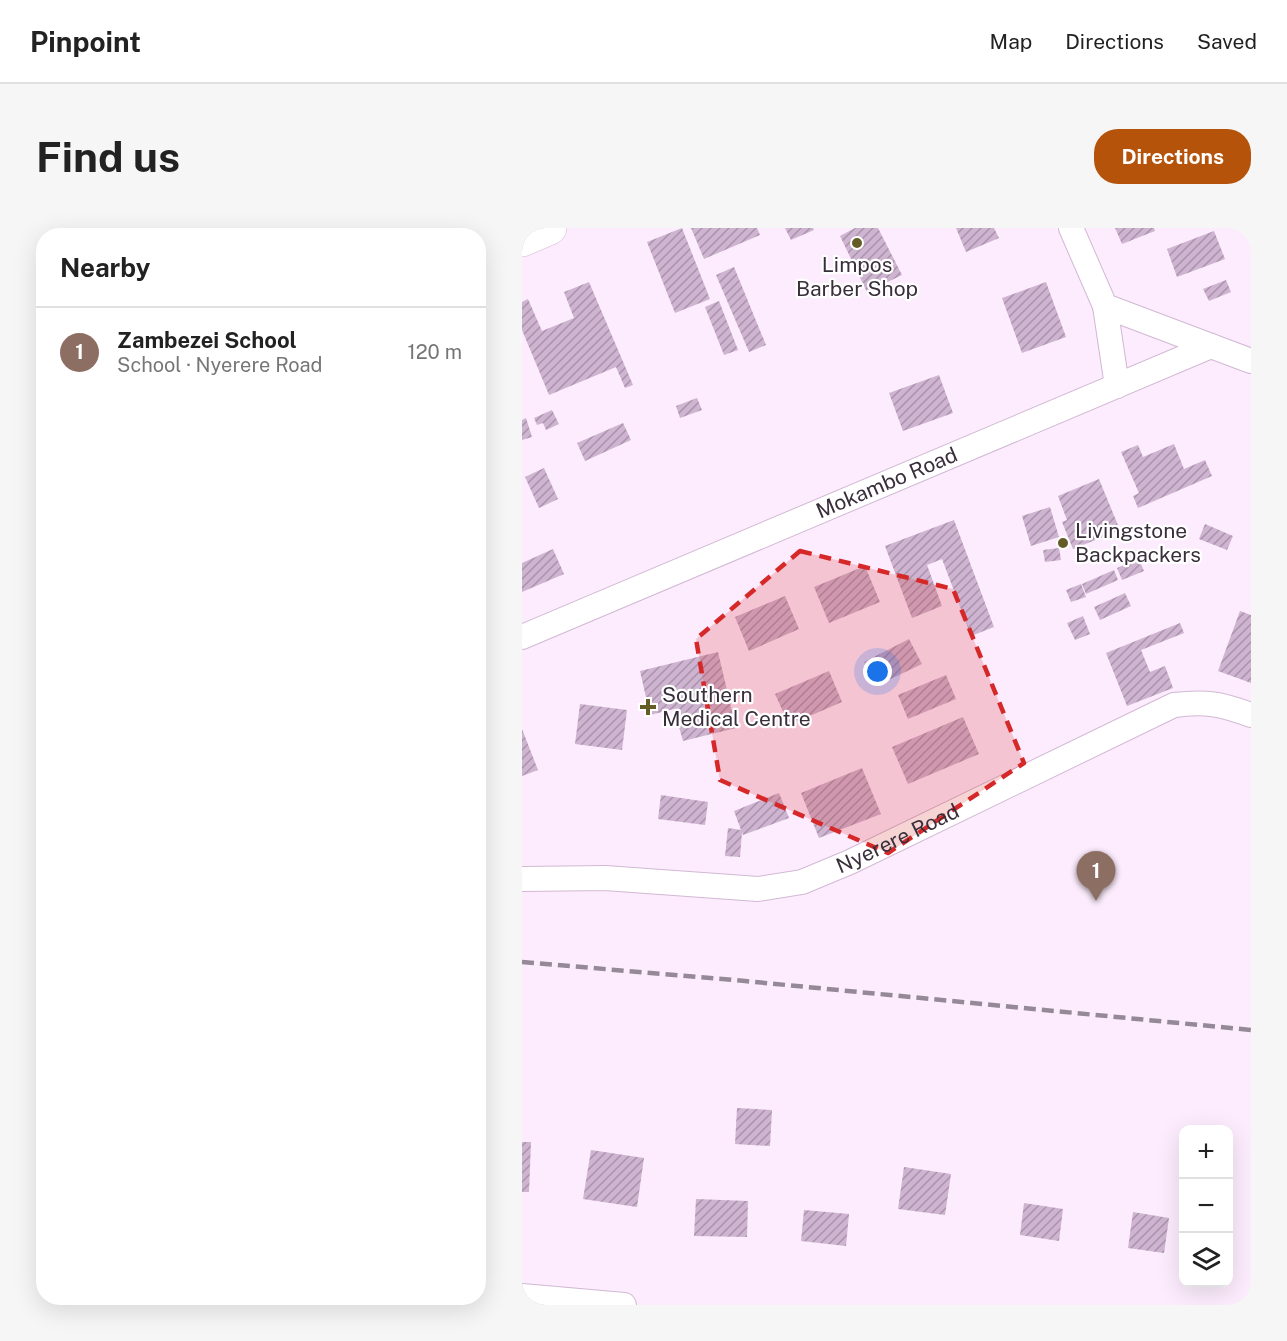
<!DOCTYPE html>
<meta charset="utf-8">
<style>
body{margin:0;font-family:"Public Sans",sans-serif;background:#f6f6f6;color:#222}
.controls{position:absolute;right:18px;bottom:18px;display:grid;overflow:hidden;border-radius:12px;box-shadow:0 6px 24px #0002}
.controls button{width:54px;height:54px;display:grid;place-items:center;padding:0;border:0;border-bottom:2px solid #e0e0e0;background:#fff;color:#222;font:30px sans-serif}
.you{position:absolute;left:356px;top:444px;width:21px;height:21px;margin:-15px;border:4px solid #fff;border-radius:50%;background:#1a73e8;box-shadow:0 0 0 9px #1a73e833}
.badge{display:grid;place-items:center;width:39px;height:39px;border-radius:50%;background:#b45309;color:#fff;font-size:20px;font-weight:700}
.pin{position:absolute;translate:-50% -50px;filter:drop-shadow(0 2px 3px #0008)}
.pin::after{content:'';position:absolute;top:32px;width:21px;height:18px;background:inherit;clip-path:polygon(0 0,100% 0,50% 100%)}
.list{margin:0;padding:0;list-style:none}
h2{display:flex;justify-content:space-between;align-items:center;height:78px;margin:0;padding:0 24px;font-size:26px}
h2 small{font-size:20px;font-weight:400;color:#767676}
.list li{display:grid;grid-template-columns:39px 1fr auto;gap:18px;align-items:center;box-sizing:border-box;height:90px;padding:0 24px;border-top:2px solid #e0e0e0}
.list b{display:block;font-size:22px;white-space:nowrap}
.list p{margin:0;font-size:20px;white-space:nowrap;color:#767676}
.list em{font-size:20px;font-style:normal;color:#767676}
.icon{flex:none;width:33px;height:33px;fill:none;stroke:currentColor;stroke-width:2;stroke-linecap:round;stroke-linejoin:round}
.map{position:relative;flex:none;width:729px;height:1077px;overflow:hidden;border-radius:24px}
header{display:flex;align-items:center;gap:36px;box-sizing:border-box;height:84px;padding:0 30px;background:#fff;border-bottom:2px solid #e0e0e0}
header strong{font-size:28px}
nav{display:flex;gap:33px;margin-inline-start:auto;font-size:21px}
.intro{display:flex;align-items:center;justify-content:space-between;box-sizing:border-box;height:144px;padding:0 36px}
h1{margin:0;font-size:42px}
.button{padding:15px 27px;border-radius:24px;background:#b45309;color:#fff;font-size:21px;font-weight:700}
main{display:flex;gap:36px;padding:0 36px}
aside{flex:1;background:#fff;border-radius:24px;box-shadow:0 6px 24px #0002}
.map>svg:first-child{display:block}
.building{fill:url(#building-hatch)}
.lines{fill:none;stroke-linecap:round;stroke-linejoin:round}
.minor-casing{stroke:#d2b8d4;stroke-width:26}
.highway-casing{stroke:#d2b8d4;stroke-width:34}
.minor{stroke:#fff;stroke-width:24}
.highway{stroke:#fff;stroke-width:33}
.rail{stroke:#968997;stroke-width:4.5;stroke-dasharray:12 6;stroke-linecap:butt}
.marked{fill:#d62828;fill-opacity:0.2;stroke:#d62828;stroke-width:4.5;stroke-dasharray:12 8;stroke-linejoin:round}
.poi-dot{fill:#645b27;stroke:#fff;stroke-width:2}
.labels{text-anchor:middle;stroke-width:4.5;stroke-linejoin:round;paint-order:stroke}
.poi-label{font-size:21px;fill:#392f3a;stroke:#fff;text-anchor:start}
.street-label{font-size:21px;fill:#392f3a;stroke:#fff}
</style>
<header>
<strong>Pinpoint</strong>
<nav><a>Map</a><a>Directions</a><a>Saved</a></nav>
</header>
<div class="intro"><h1>Find us</h1><a class="button">Directions</a></div>
<main>
<aside>
<h2>Nearby<small></small></h2>
<ul class="list">
<li><span class="badge" style="background:#8d6e63">1</span><div><b>Zambezei School</b><p>School · Nyerere Road</p></div><em>120 m</em></li>
</ul>
</aside>
<div class="map">
<svg width="729" height="1077" viewBox="0 0 729 1077">
<defs>
<pattern id="building-hatch" width="6" height="6" patternUnits="userSpaceOnUse" patternTransform="scale(1.5)"><rect width="6" height="6" fill="#ceb4d0"/><path d="M-1 1l2-2M0 6l6-6M5 7l2-2" fill="none" stroke="#a893aa"/></pattern>
</defs>
<rect width="100%" height="100%" fill="#fcecfd"/>
<!-- building -->
<path class="building" d="M160,0L188,71L153,85L125,14Z
M169,0H235L238,7L182,31Z
M263,0H291L292,2L269,12Z
M333,0H356L380,47L345,64L318,8Z
M434,0H472L477,10L444,24Z
M593,0H632L633,3L600,16Z
M692,3L703,31L655,49L645,21Z
M212,39L244,117L227,124L194,47Z
M704,52L709,64L687,73L681,61Z
M67,54L111,157L103,160L94,139L27,167L0,102V74L6,71L20,103L52,90L42,64Z
M524,54L544,109L500,125L480,70Z
M197,73L216,122L202,127L183,79Z
M417,147L431,185L381,203L367,165Z
M175,170L180,182L158,190L154,178Z
M30,182L37,196L24,202L21,195L15,197L12,190Z
M4,190L10,209L0,212V192Z
M101,195L109,212L63,233L55,215Z
M652,216L662,241L683,232L690,248L616,280L611,268L617,265L599,224L616,217L621,229Z
M22,240L36,271L17,280L3,249Z
M577,251L598,302L551,321L540,294L545,292L536,268Z
M528,279L537,309L509,318L500,288Z
M432,292L472,399L449,408L420,331L405,337L420,378L390,390L363,318Z
M683,296L711,308L705,322L677,311Z
M537,320L539,332L523,334L521,322Z
M31,321L42,346L0,364V335Z
M617,331L622,343L600,352L595,340Z
M343,338L358,374L307,395L292,359Z
M592,342L596,352L564,366L560,356Z
M559,356L564,369L549,374L544,362Z
M603,365L609,378L578,392L572,379Z
M263,368L277,401L227,423L213,389Z
M718,383L729,387V455L696,443Z
M561,388L568,406L553,412L545,395Z
M658,395L662,405L619,422L628,444L643,438L651,460L605,478L584,425Z
M387,411L400,436L354,458L342,434Z
M196,424L214,500L161,513L152,481L128,487L118,443Z
M307,443L320,474L267,497L253,466Z
M424,447L434,471L386,491L376,467Z
M58,476L105,482L100,522L53,516Z
M441,489L457,526L386,556L370,519Z
M0,501L16,542L0,548Z
M340,540L359,586L297,610L279,565Z
M257,565L267,590L221,607L220,604L218,629L203,628L206,600L219,602L212,583Z
M139,567L186,574L183,597L136,591Z
M215,880L250,882L248,918L213,916Z
M0,914H9L7,964H0Z
M69,922L122,930L115,979L61,971Z
M382,939L429,946L423,987L376,981Z
M174,971L226,973L225,1009L172,1008Z
M502,975L541,981L537,1013L498,1007Z
M282,982L327,986L324,1018L279,1013Z
M611,984L647,990L642,1025L606,1020Z"/>
<g class="lines">
<defs>
<g id="minor">
<path d="M549,0L583,78L689,118"/>
<path d="M583,78L595,158"/>
<path id="s1" d="M0,409L689,118L729,133"/>
<path id="s2" d="M0,651L83,650L236,661L280,654L328,634L652,477C684,473 699,476 729,487"/>
<path d="M0,1068L102,1077"/>
</g>
<path id="highway" d="M0,12L28,0"/>
</defs>
<!-- minor casing -->
<use href="#minor" class="minor-casing"/>
<!-- highway casing -->
<use href="#highway" class="highway-casing"/>
<!-- minor -->
<use href="#minor" class="minor"/>
<!-- highway -->
<use href="#highway" class="highway"/>
<!-- rail -->
<path class="rail" d="M0,734L223,753L729,802"/>
</g>
<!-- marked area -->
<path class="marked" d="M278,323L431,361L502,535L366,625L198,552L174,411Z"/>
<!-- markers -->
<g class="poi-dot">
<circle cx="335" cy="15" r="6"/>
<circle cx="541" cy="315" r="6"/>
<path d="M123 470h6v6h6v6h-6v6h-6v-6h-6v-6h6z"/>
</g>
<g class="labels">
<!-- poi labels -->
<g class="poi-label">
<text x="335" y="44" text-anchor="middle">Limpos<tspan x="335" dy="24">Barber Shop</tspan></text>
<text x="553" y="310">Livingstone<tspan x="553" dy="24">Backpackers</tspan></text>
<text x="140" y="474">Southern<tspan x="140" dy="24">Medical Centre</tspan></text>
</g>
<!-- street labels -->
<g class="street-label">
<text dy="7" stroke="none"><textPath href="#s1" startOffset="396">Mokambo Road</textPath></text>
<text dy="7" stroke="none"><textPath href="#s2" startOffset="386">Nyerere Road</textPath></text>
</g>
</g>
</svg>
<div class="controls">
<button>+</button>
<button>−</button>
<button><svg class="icon" aria-label="layers" viewBox="0 0 24 24"><path d="M12 4l9 5-9 5-9-5zM3 14l9 5 9-5"/></svg></button>
</div>
<div class="you"></div>
<div class="pin badge" style="left:574px;top:673px;background:#8d6e63">1</div>
</div>
</main>
